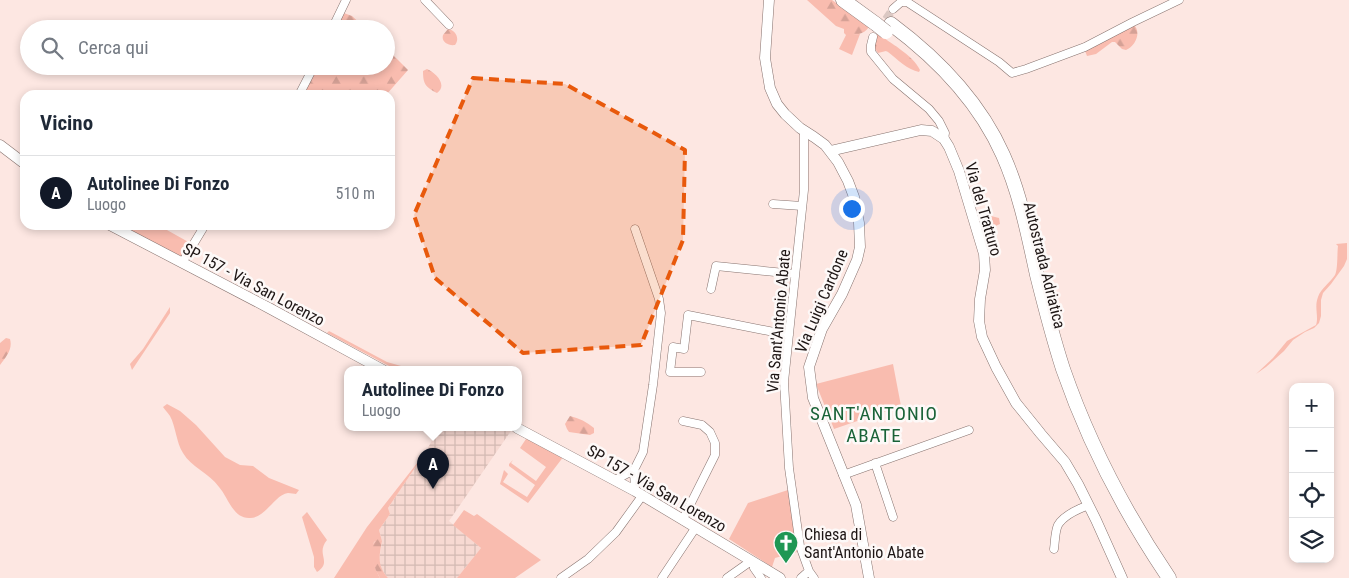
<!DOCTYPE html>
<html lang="it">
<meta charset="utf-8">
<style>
body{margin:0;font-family:"Roboto Condensed",sans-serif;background:#f2f2f3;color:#1f2937}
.controls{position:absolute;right:15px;bottom:15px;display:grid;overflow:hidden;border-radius:10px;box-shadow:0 2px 8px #0003}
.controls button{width:45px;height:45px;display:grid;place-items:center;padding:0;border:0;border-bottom:1px solid #e0e1e3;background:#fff;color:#1f2937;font:25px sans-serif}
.you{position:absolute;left:851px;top:208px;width:18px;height:18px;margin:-12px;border:4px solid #fff;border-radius:50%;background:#1a73e8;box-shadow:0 0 0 8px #1a73e833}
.badge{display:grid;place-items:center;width:32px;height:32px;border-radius:50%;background:#111827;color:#fff;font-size:16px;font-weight:700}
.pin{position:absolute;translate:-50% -41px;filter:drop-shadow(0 1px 2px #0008)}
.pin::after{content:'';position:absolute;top:26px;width:18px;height:15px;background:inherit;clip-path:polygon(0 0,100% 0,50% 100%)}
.popup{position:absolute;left:344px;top:366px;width:178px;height:65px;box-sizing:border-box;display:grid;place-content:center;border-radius:10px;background:#fff;filter:drop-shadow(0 1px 4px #0005);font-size:16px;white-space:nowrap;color:#747a83}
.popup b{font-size:19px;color:#1f2937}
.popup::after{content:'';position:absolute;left:50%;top:100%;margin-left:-10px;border:10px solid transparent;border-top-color:#fff}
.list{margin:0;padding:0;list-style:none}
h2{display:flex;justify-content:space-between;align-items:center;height:65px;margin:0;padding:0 20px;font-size:21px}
h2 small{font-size:16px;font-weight:400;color:#747a83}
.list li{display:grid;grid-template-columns:32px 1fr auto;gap:15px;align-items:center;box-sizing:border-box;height:75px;padding:0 20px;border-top:1px solid #e0e1e3}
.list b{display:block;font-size:19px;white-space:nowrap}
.list p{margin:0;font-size:16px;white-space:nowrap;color:#747a83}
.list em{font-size:16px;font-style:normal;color:#747a83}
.icon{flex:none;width:28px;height:28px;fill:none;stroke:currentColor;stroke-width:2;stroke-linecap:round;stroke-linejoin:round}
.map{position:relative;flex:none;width:1349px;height:578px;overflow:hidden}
.search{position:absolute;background:#fff;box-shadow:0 2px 8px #0003;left:20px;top:20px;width:375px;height:55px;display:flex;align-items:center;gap:12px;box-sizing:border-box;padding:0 18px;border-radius:28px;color:#747a83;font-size:19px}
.panel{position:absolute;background:#fff;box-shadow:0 2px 8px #0003;left:20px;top:90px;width:375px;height:140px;border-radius:15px}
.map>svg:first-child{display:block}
.industrial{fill:url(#industrial-grid)}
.green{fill:#f9bcaf}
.forest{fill:url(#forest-firs)}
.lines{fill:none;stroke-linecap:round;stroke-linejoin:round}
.minor-tunnel{stroke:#dbc8c3;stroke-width:8;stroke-dasharray:8 4;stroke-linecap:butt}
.minor-casing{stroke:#87736f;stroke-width:9}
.secondary-casing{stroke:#87736f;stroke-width:11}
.motorway-casing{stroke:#87736f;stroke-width:15}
.minor{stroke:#fff;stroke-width:8}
.secondary{stroke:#fff;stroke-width:10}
.motorway{stroke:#fff;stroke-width:14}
.motorway-bridge-casing{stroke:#87736f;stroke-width:15;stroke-linecap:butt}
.motorway-bridge{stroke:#fff;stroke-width:14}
.marked{fill:#e8590c;fill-opacity:0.2;stroke:#e8590c;stroke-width:4;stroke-dasharray:10 6;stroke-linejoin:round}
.labels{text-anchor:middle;stroke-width:5;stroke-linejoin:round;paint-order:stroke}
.street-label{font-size:16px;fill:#1d1514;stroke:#fdf9f8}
.poi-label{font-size:16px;fill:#1d1514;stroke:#fdf9f8;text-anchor:start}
.quarter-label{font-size:19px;letter-spacing:1px;fill:#196237;stroke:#fdf9f8}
</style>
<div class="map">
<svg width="1349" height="578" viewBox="0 0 1349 578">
<defs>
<pattern id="industrial-grid" width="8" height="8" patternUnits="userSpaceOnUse" patternTransform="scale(1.25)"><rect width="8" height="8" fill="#f7d9d2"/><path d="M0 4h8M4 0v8" fill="none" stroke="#d3b9b3"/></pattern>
<pattern id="forest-firs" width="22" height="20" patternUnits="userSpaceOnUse" patternTransform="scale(1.25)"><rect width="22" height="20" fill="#f9bcaf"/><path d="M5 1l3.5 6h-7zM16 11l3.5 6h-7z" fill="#d5a196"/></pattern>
</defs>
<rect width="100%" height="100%" fill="#fde7e2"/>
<!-- industrial -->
<path class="industrial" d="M439,428H513L449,521L481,548L457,578H388L381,569L379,560L382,541L379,530L390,514L388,508L425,453Z"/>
<!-- green -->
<path class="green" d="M860,34L852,55L839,49L846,35Z
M121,225H158L192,244L182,258Z
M1347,243V259L1344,266L1331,284L1323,293L1321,300V316L1319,323L1314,328L1305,332L1293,340L1284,351L1266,367L1256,374L1273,358L1287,341L1316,325C1319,317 1314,307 1318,297C1321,288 1330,283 1335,275C1338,269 1337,253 1338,246L1336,244Z
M170,307V313L132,370L130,364L143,349Z
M329,331L387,362L415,370H401L391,367L327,333Z
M893,364L901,406L834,429L816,384Z
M167,404L180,411L196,425L225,457L240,465L253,466L269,478L299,490L296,494C294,494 291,493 288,493C274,495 266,518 250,518C233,519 228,497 219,487C209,473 191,467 183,453C176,442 176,427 170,416C168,413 165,410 163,407Z
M528,436L564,456L528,503L500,484L504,470L508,474L503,482L527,497L535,485L509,466V464L513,460L511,463L536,481L546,467L520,448Z
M425,453L388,508L390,514L379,530L382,541L378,540L374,542C370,556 374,566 380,578H334L367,527Z
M788,490L797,552L775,558L772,567L729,539L748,503Z
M464,510L474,516L477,514L541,560L515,578H457L481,548L453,525Z
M307,512L327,540C315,555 333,561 317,572L314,567V557L302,517Z"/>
<!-- forest -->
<path class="forest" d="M807,0H832L869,27C863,35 856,35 846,35L844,33V29L836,26Z
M341,12L352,16L366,29H333Z
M1133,24C1142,31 1136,46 1126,50L1122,49L1115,42H1112L1096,54L1087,56L1084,48Z
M448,29C456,30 460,39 455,45C448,46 441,42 443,35Z
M877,33C890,43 913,55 920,70L919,72C908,70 897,59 888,52L886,51L878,53C873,47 873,40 877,33Z
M386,48L408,70L386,95H301L316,66H386Z
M427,69C436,73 448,85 437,93C426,87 423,85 423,71Z
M983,211L991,216L999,218L1000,224L991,228L981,224L978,217L980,212Z
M6,338L10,339C13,349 6,357 0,365V343Z
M570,416C579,418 587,422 594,428V433L590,435L569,432L567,429L565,424Z
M378,539L382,541C379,557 377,565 388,578H380C374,567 365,548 378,539Z"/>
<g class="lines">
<!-- minor-tunnel -->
<path class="minor-tunnel" d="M879,29L893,9"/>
<defs>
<path id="minor" d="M425,0L449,25
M893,9L901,2H907L999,62L1012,73L1026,69L1085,47L1133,22L1179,0
M332,29L346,0
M873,37L871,45V52L893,79L929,109L939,121L945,133L944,139
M299,95L314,66
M804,131V190L784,382L789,468L800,546L809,571L814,578
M773,204L802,206
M182,263L205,225
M711,289L716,266L795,274
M701,372H670L673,347L684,349L688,315L789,335
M683,421L702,425L710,432L715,443V455L683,519
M875,463L893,517
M843,475L969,430
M615,480L634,470
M635,491L634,470L643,452L653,385L661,313L659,299L635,229
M1054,549C1055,542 1055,531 1058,525C1064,515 1078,509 1089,505
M753,562L754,568L761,578
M561,578L588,559L616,532L642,496
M662,578L696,527
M727,578L751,561
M801,578L809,571"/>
<path id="secondary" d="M769,0L765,58L770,88L777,104L785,114L800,128L814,137L825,145L838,162L848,181L854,197L859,223L860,247L857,260L842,294L822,329L809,367L813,398L856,505L869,578
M0,145L25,164
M830,151L921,130L932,131L944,139L949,147L959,171L984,254L985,270L980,299L979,321L982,337L996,367L1016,403L1041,434L1065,462L1078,484L1096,520L1122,578
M110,225L269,308L383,370
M517,428L635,491L780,578"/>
<path id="motorway" d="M843,0L876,24
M891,24C938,59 979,101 1003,155C1020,193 1028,234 1037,275C1045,307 1053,338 1063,369C1089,444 1125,513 1169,578"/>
</defs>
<!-- minor casing -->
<use href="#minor" class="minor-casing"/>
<!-- secondary casing -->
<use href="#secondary" class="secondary-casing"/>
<!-- motorway casing -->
<use href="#motorway" class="motorway-casing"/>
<!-- minor -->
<use href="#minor" class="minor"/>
<!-- secondary -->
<use href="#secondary" class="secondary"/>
<!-- motorway -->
<use href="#motorway" class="motorway"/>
<defs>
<path id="motorway-bridge" d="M876,24L886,32"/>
</defs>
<!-- motorway-bridge casing -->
<use href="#motorway-bridge" class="motorway-bridge-casing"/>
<!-- motorway-bridge -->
<use href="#motorway-bridge" class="motorway-bridge"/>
</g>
<!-- marked area -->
<path class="marked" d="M473,78L565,84L685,150L683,240L641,345L523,353L435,278L414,215Z"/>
<!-- icons -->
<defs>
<symbol id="church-pin" viewBox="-11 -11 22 30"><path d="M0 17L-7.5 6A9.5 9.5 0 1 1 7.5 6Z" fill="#1f9754" stroke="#fdf9f8"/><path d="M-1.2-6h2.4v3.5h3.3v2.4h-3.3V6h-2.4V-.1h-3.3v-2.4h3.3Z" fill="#fff"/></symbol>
</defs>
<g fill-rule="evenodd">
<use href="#church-pin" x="772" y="529" width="28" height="38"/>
</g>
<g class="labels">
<!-- street labels -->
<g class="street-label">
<text transform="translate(984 209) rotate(74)" y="6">Via del Tratturo</text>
<text transform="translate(1045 265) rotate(76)" y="6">Autostrada Adriatica</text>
<text transform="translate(254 284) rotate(28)" y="6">SP 157 - Via San Lorenzo</text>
<text transform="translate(821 301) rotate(-67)" y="6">Via Luigi Cardone</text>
<text transform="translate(778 321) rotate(-85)" y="6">Via Sant'Antonio Abate</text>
<text transform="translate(657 488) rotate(30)" y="6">SP 157 - Via San Lorenzo</text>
</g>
<!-- poi labels -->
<g class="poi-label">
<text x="804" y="540">Chiesa di<tspan x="804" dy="18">Sant'Antonio Abate</tspan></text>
</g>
<!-- quarter labels -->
<g class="quarter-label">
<text x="874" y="420">SANT'ANTONIO<tspan x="874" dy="22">ABATE</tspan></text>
</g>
</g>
</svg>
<div class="controls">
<button>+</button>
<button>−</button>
<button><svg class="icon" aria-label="locate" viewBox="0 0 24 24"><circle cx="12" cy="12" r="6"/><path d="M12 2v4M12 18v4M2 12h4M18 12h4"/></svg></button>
<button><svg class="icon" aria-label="layers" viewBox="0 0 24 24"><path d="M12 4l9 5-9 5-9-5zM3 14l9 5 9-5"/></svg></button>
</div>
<div class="you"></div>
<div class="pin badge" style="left:433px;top:489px">A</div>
<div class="popup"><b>Autolinee Di Fonzo</b>Luogo</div>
<div class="search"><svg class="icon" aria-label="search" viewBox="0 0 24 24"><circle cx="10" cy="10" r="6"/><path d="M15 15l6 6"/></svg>Cerca qui</div>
<section class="panel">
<h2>Vicino<small></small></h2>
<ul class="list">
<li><span class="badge">A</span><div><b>Autolinee Di Fonzo</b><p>Luogo</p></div><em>510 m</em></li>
</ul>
</section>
</div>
